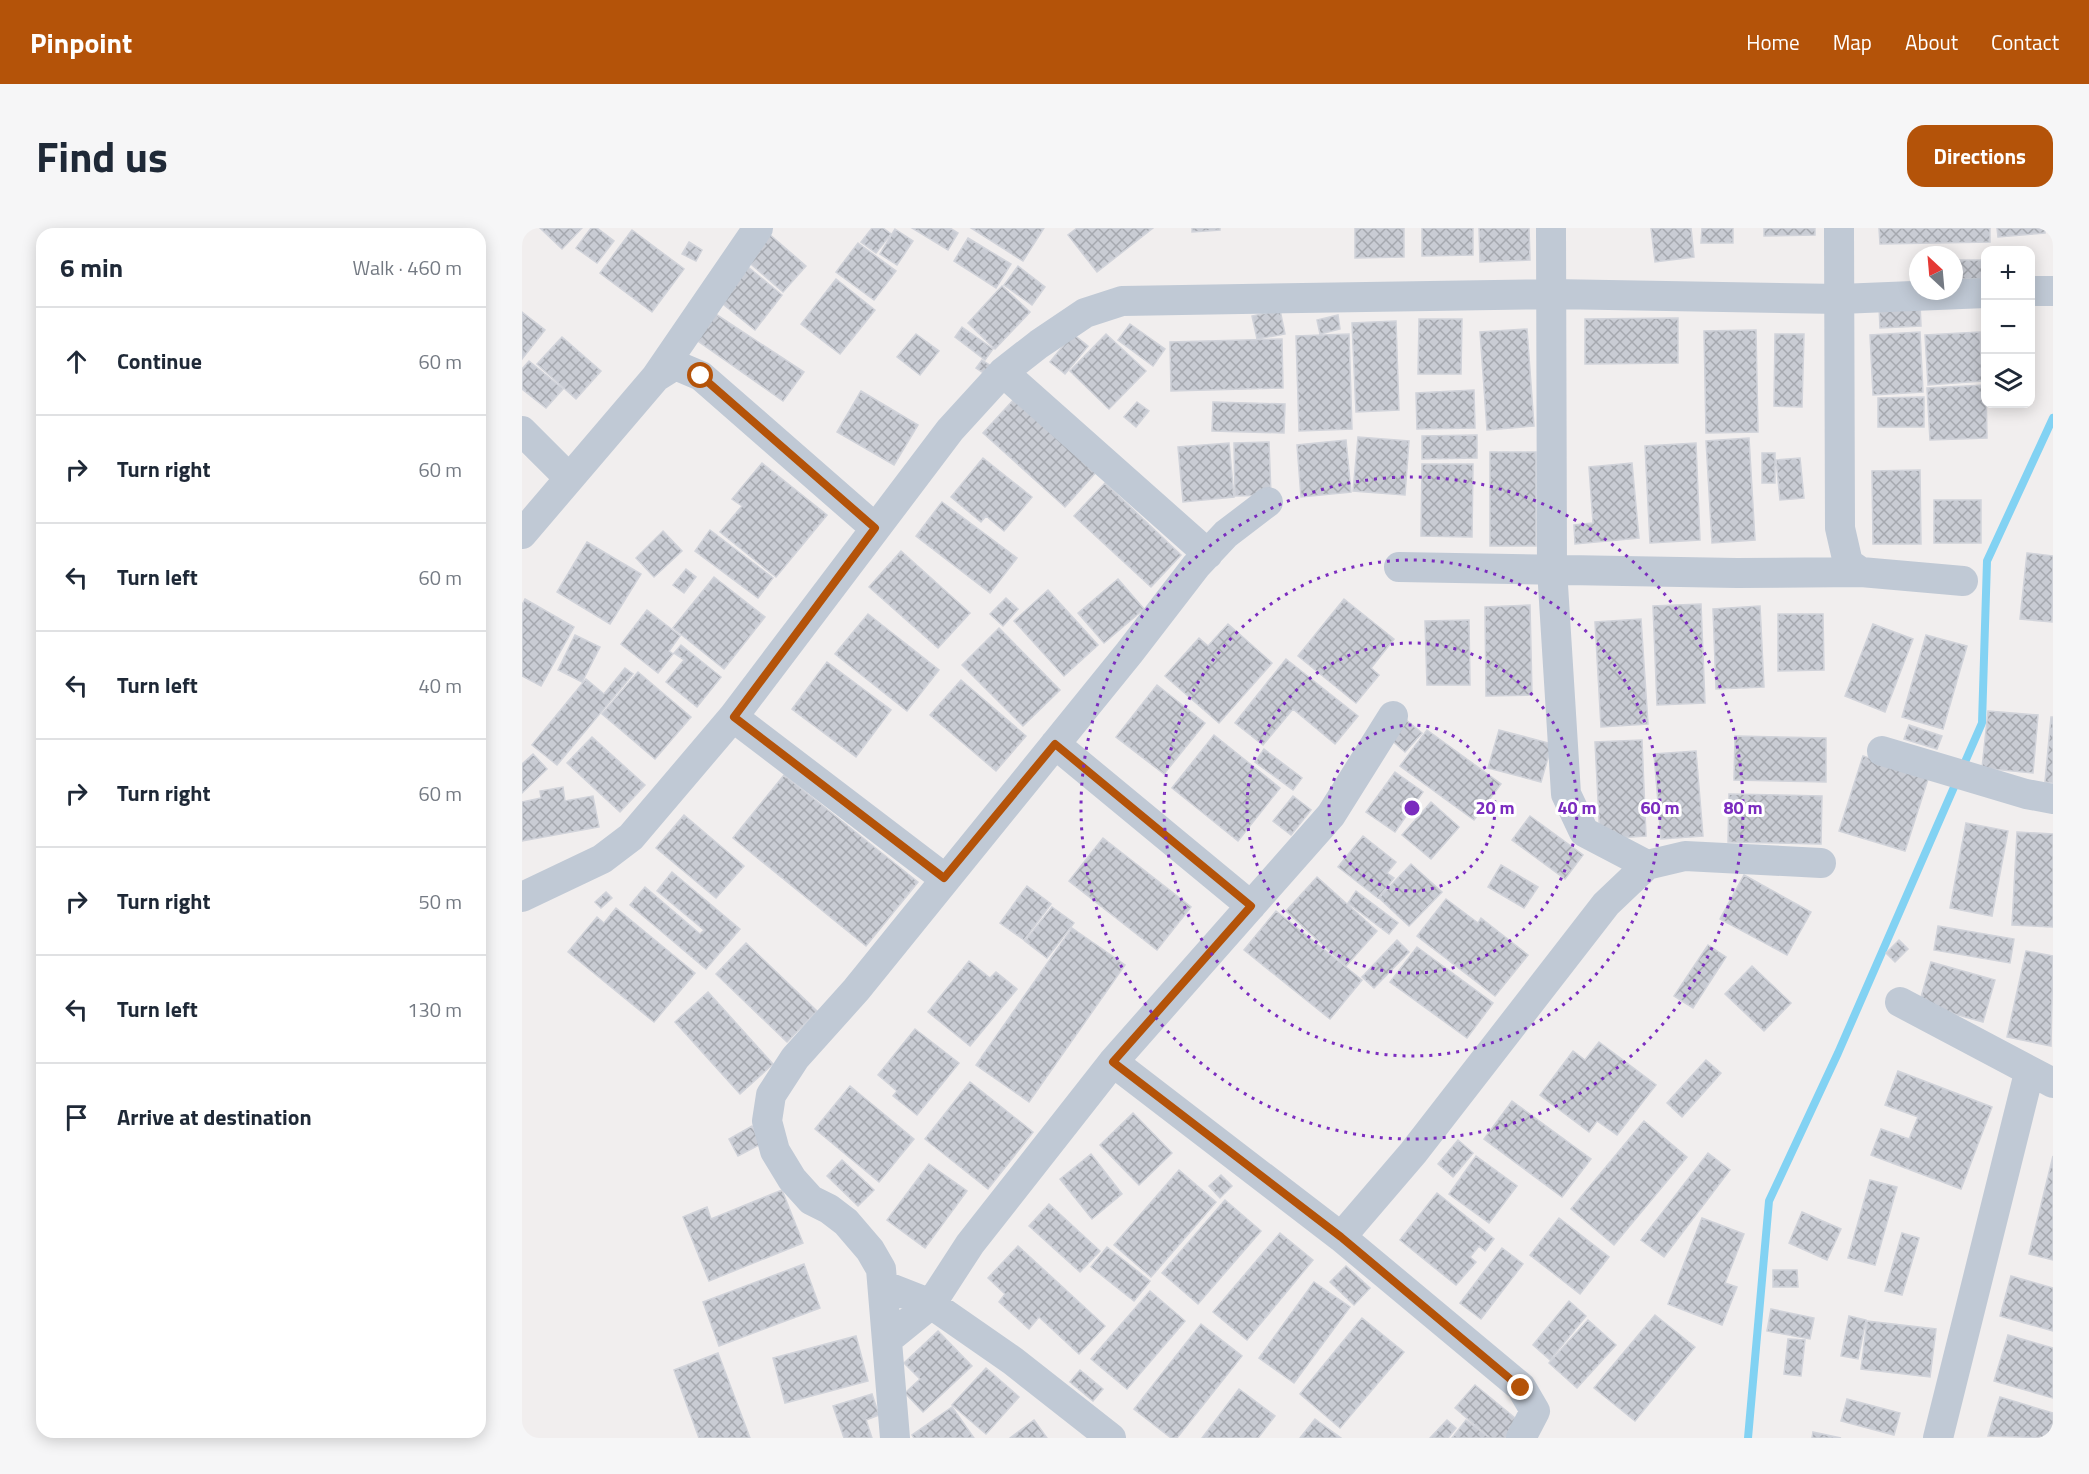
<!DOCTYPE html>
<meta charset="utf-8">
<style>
body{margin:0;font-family:"Titillium Web",sans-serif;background:#f6f6f7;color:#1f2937}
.controls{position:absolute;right:18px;top:18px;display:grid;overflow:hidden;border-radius:12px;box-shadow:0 3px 15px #0003}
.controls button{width:54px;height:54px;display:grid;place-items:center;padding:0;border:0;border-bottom:2px solid #e0e1e3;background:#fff;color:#1f2937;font:30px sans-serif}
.compass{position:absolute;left:1387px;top:18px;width:54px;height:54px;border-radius:50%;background:#fff;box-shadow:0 3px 15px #0003;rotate:334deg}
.stop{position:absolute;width:18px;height:18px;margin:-14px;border:4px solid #b45309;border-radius:50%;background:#fff}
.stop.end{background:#b45309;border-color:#fff;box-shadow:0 2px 6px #0008}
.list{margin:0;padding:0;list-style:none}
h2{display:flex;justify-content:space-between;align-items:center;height:78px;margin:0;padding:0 24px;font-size:26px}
h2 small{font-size:20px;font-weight:400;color:#747a83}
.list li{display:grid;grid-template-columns:39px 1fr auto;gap:18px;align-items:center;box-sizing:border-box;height:108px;padding:0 24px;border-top:2px solid #e0e1e3}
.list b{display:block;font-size:22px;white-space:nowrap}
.list em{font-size:20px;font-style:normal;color:#747a83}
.icon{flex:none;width:33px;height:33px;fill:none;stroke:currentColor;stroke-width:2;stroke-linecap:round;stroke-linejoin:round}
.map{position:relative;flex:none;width:1531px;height:1210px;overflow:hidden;border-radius:18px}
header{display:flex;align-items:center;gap:36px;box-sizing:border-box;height:84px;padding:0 30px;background:#b45309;color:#fff}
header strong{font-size:28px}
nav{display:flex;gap:33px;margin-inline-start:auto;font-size:21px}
.intro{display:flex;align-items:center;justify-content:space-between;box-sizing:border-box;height:144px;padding:0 36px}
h1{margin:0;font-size:42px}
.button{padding:15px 27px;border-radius:18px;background:#b45309;color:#fff;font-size:21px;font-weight:700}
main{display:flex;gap:36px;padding:0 36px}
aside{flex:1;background:#fff;border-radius:18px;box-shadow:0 3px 15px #0003}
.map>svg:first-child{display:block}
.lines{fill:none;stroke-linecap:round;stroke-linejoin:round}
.stream{stroke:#82d2f3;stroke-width:8}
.building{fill:url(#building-cross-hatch);stroke:#d1d3da;stroke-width:1.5}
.minor{stroke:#c0c9d5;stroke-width:30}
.route{stroke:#b45309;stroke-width:8}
.ring{fill:none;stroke:#7b2cbf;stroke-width:3;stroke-dasharray:3 6}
.centre{fill:#7b2cbf;stroke:#fff;stroke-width:3}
.ring-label{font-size:18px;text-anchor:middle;font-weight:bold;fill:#7b2cbf;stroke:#fff;stroke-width:6;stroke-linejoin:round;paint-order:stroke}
</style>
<header>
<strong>Pinpoint</strong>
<nav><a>Home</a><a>Map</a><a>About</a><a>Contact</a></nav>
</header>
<div class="intro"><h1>Find us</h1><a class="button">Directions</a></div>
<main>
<aside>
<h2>6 min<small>Walk · 460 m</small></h2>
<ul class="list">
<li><svg class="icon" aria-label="ahead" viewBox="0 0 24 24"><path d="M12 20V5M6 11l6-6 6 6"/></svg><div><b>Continue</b></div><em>60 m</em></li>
<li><svg class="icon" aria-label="right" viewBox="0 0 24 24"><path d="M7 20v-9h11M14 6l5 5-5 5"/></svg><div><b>Turn right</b></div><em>60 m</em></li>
<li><svg class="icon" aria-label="left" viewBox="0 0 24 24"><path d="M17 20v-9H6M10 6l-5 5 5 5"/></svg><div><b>Turn left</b></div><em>60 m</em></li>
<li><svg class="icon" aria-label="left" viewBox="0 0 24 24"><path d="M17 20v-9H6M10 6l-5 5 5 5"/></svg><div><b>Turn left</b></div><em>40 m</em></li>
<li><svg class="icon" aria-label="right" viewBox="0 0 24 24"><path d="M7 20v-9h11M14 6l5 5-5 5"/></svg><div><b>Turn right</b></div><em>60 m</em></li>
<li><svg class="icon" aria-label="right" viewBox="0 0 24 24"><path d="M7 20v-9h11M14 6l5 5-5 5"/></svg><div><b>Turn right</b></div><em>50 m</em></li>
<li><svg class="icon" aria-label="left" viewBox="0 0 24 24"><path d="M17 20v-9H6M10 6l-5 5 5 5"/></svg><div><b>Turn left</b></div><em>130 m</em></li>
<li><svg class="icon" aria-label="arrive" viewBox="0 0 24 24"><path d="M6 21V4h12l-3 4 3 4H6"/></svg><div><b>Arrive at destination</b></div></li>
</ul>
</aside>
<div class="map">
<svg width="1531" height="1210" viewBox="0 0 1531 1210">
<defs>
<pattern id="building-cross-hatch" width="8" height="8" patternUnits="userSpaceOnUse" patternTransform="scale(1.5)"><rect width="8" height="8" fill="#c9ccd4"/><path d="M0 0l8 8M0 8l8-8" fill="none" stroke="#a5a8af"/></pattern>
</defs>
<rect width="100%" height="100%" fill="#f1eeee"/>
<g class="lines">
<!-- stream -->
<path class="stream" d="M1226,1210L1247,973L1316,825L1460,495L1465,333L1531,190"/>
</g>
<!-- building -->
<path class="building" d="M18,0H60L40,21Z
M69,0H75L92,13L75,35L54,20Z
M350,0H361L369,6L354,25L339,14Z
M390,0H428L436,5L426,22Z
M449,0H522L501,33Z
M555,0H631L575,44L546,7Z
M670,0H698V2L670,4Z
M833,0H882V29L833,30Z
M900,0H951V27L900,28Z
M957,0H1007L1008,32L958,34Z
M1129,0H1169L1172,29L1133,34Z
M1180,0H1211V15H1179Z
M1242,0H1293V7L1242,8Z
M1357,0H1468V14L1358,16Z
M1475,0H1523V5L1476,9Z
M373,1L391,13L375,37L358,26Z
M110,2L162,41L130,84L78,45Z
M246,5L284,38L261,64L223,31Z
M446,10L489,36L474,60L432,33Z
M167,14L180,22L174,33L160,26Z
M336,15L374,43L352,72L314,44Z
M1432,32H1464V51H1432Z
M220,34L260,67L233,102L192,69Z
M496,38L523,59L510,77L482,57Z
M314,51L353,82L318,126L279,96Z
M480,58L508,84L473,121L446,95Z
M1398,76L1399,98L1358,100L1357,78Z
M758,82L763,106L735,111L730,88Z
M0,84L23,102L0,131Z
M192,85L282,144L261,173L173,111Z
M816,87L818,101L798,106L795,92Z
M1156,90V135L1063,136V91Z
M897,91H940L939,146H896Z
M874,93L877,182L834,184L830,95Z
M608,96L643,121L631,138L596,112Z
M440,99L471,121L463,132L433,109Z
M1005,101L1012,198L965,202L958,104Z
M1234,102L1236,204L1184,205L1182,103Z
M1398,104L1401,164L1351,167L1348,107Z
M1458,104L1460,153L1406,157L1403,107Z
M394,106L417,123L398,147L375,129Z
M551,106L566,118L543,146L528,134Z
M584,106L624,143L587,181L548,143Z
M827,106L830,201L777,203L774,108Z
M1253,106H1282L1280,179L1252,178Z
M40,109L79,143L54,171L15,136Z
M760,111L761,160L649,163L648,114Z
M460,132L469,138L463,146L454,140Z
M7,133L41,161L24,180L0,161V141Z
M1464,157L1465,210L1408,212L1405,160Z
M952,162L953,200L895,201L894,165Z
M339,163L396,197L372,237L315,204Z
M494,169L576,242L543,279L461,205Z
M1402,169V199H1356V170Z
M615,174L627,183L614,199L602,189Z
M691,174L763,176L762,205L690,203Z
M955,207V230L900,231V208Z
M836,209L887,213L883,267L831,263Z
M1227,210L1233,312L1190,315L1184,213Z
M824,212L829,264L779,269L775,217Z
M747,214L749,267L713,268L712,215Z
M707,215L712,269L661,274L656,219Z
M1174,215L1178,312L1128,315L1123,218Z
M968,224H1014V318H968Z
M1240,225H1253V255H1240Z
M461,230L510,269L482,303L464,288L459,294L429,269Z
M1278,230L1282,270L1258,272L1254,232Z
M240,235L305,287L254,349L198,304L220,278L210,271Z
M1110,235L1117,310L1053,316L1052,297L1071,295L1067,239Z
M900,236H951L950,309L899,308Z
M1398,242L1399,316H1351L1350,243Z
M583,255L659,327L629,359L552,288Z
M1412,272H1459V315H1412Z
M420,274L495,330L468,365L394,308Z
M188,302L251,350L236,370L173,323Z
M141,303L160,323L132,349L114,330Z
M65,314L119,346L88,396L35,364Z
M379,323L448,385L416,420L347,359Z
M1505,325L1531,328L1530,394L1498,391Z
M164,341L174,349L162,365L151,357Z
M192,349L243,389L202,441L151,400Z
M596,351L622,381L582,415L556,385Z
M526,362L576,417L542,448L492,393Z
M484,370L496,381L481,398L468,386Z
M3,371L52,399L19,458L0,448V377Z
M822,371L872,411L849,440L857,447L834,475L776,428Z
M1179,376L1183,475L1135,477L1131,378Z
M1008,377L1010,467L964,468L963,379Z
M1238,378L1242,459L1194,461L1191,381Z
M125,382L158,408L147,423L151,426L136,445L99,416Z
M346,386L417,442L385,483L313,426Z
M1256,386H1301L1302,442L1256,443Z
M1119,391L1126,496L1079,499L1073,394Z
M947,392L948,457H905L903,393Z
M706,396L750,435L697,495L643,448L677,410L686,418Z
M1351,396L1391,411L1363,484L1323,468Z
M477,400L538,462L501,498L440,437Z
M53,407L78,419L60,454L36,442Z
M1404,407L1445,418L1421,501L1380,489Z
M159,417L199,449L175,479L144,454L162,432L152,425Z
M764,431L836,488L813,516L771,481L741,517L713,495Z
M305,434L369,482L334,529L270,481Z
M103,440L111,446L35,537L10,517L64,451L82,466Z
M116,444L169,489L133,531L80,486Z
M439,452L504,508L474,543L408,487Z
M635,457L683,495L642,546L594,509Z
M1466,483L1516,487L1511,545L1460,540Z
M1529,489H1531V555L1523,554Z
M883,491L900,505L883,524L867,510Z
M1387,497L1420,508L1415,521L1382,511Z
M905,502L979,556L952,592L878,538Z
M977,502L1030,516L1019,554L966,540Z
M692,507L758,560L716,613L650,560Z
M1213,508L1304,510V554L1212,552Z
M70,509L123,557L98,584L45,535Z
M1120,512L1124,608L1078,611L1073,514Z
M742,521L780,550L771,562L733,534Z
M1174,523L1181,608L1139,611L1132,526Z
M11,526L25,541L0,565V536Z
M1341,528L1407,548L1383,623L1317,603Z
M873,544L901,564L873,604L844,584Z
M262,547L396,654L344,718L211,610Z
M41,559L43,573L71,568L77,599L0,613V574L19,570L18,563Z
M1207,566L1300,568L1299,616L1206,614Z
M771,568L789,582L769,607L751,593Z
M909,574L937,599L909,631L880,607Z
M162,587L222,638L194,670L134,620Z
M1008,588L1061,627L1043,651L990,612Z
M1444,595L1486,603L1470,688L1428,680Z
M1495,604L1531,606V699L1490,697Z
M841,608L874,634L865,645L872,650L856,670L816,639Z
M581,610L669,679L635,722L547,653Z
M889,636L920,664L887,698L857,670Z
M979,637L1016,659L1002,680L966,659Z
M150,644L218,701L184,741L108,677L123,659L178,706L182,702L135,663Z
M1222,647L1289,684L1265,727L1198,691Z
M795,649L855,703L824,738L764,683Z
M505,658L529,676L502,712L478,695Z
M834,663L876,695L867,706L826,675Z
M84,664L90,670L79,680L73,674Z
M924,671L956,695L959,690L1006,727L973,768L895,708Z
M530,679L552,695L525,730L503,713Z
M94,680L173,745L132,794L46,724L75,689L82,695Z
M754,683L840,752L808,791L722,722Z
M1416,698L1492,711L1488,735L1412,722Z
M550,700L603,737L507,874L454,837Z
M875,712L887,724L852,760L840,749Z
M1377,712L1386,721L1373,734L1364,725Z
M224,715L295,783L265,814L194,746Z
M1186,717L1204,729L1171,780L1152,768Z
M895,719L971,775L945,810L868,754Z
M1504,723L1531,728L1529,818L1485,809Z
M447,733L468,750L474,744L495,761L448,818L406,784Z
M1409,734L1473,752L1461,794L1397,776Z
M1230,738L1269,775L1242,803L1203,766Z
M186,764L251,836L218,866L153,794Z
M393,801L437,835L395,887L371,868L375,863L356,847Z
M1077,814L1134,857L1095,907L1075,893L1067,904L1018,867L1051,823L1063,832Z
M1184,832L1199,845L1160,889L1145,875Z
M1376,843L1470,879L1439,961L1349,927L1359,901L1387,911L1396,889L1363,877Z
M448,854L511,904L466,961L403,911Z
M328,858L392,911L357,954L293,901Z
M990,873L1069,931L1040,969L962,911Z
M611,885L650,925L617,957L578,917Z
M1122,893L1165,929L1092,1017L1049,981Z
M230,898L239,916L216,928L207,911Z
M936,912L951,925L931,949L916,936Z
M1186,925L1208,942L1142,1029L1119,1012Z
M569,926L600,966L570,991L538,951Z
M954,928L995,958L967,995L927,966Z
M1531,928V1032L1507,1026Z
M320,932L352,962L336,978L305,948Z
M407,936L445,963L403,1020L365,992Z
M657,942L694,974L629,1049L592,1017Z
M699,947L710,958L698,970L687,958Z
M1348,952L1375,959L1353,1037L1326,1030Z
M260,962L281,1015L187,1053L161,989L185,979L189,991Z
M915,965L972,1011L963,1023L957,1018L948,1029L954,1034L934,1057L878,1012Z
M703,972L739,1003L676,1076L640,1045Z
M527,976L578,1023L558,1044L507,998Z
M1280,984L1319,1001L1305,1032L1267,1015Z
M1037,990L1087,1029L1058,1066L1008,1027Z
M1180,990L1222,1006L1203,1055L1215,1059L1200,1097L1146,1076Z
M758,1005L791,1032L725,1112L691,1084Z
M1380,1005L1397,1010L1380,1067L1363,1063Z
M496,1018L583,1098L557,1126L517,1089L507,1101L477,1074L483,1066L466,1050Z
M585,1019L628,1053L612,1073L569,1039Z
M980,1020L1001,1036L959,1091L938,1075Z
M282,1036L298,1080L197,1118L181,1074Z
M824,1038L848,1060L832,1077L808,1054Z
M1251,1042H1275L1276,1059H1251Z
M1489,1048L1531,1060V1103L1478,1088Z
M792,1054L828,1079L772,1155L737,1130Z
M628,1063L663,1093L605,1161L569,1131Z
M1047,1073L1064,1088L1028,1132L1011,1117Z
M1249,1081L1292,1090L1288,1111L1245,1103Z
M1133,1087L1173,1119L1113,1193L1072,1160Z
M1327,1088L1344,1092L1336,1131L1319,1128Z
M840,1090L882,1124L818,1200L778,1166Z
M1066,1092L1094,1117L1055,1160L1027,1135Z
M1345,1093L1414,1101L1408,1149L1339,1141Z
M679,1096L720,1128L655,1210H649L612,1181Z
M416,1103L450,1138L401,1184L383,1165L398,1151L382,1135Z
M1486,1107L1531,1120V1170L1472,1153Z
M334,1108L346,1153L263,1175L251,1130Z
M1266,1111L1283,1112L1279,1148L1262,1146Z
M196,1125L228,1210H177L152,1142Z
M464,1140L497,1169L464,1206L430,1177Z
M558,1142L581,1161L571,1173L548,1154Z
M953,1157L998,1194L985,1210H968L933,1180Z
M717,1161L753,1188L736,1210H680Z
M350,1166L357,1187L344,1192L350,1210H322L311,1178Z
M1478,1169L1531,1185V1210L1466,1208Z
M1325,1171L1378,1185L1372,1207L1319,1193Z
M430,1179L452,1210H392L390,1207Z
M793,1191L819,1210H778Z
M512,1192L525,1210H488Z
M925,1192L934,1200L926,1210H908Z
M944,1192L968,1210H930Z
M1291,1204L1319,1210H1290Z"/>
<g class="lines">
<!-- minor -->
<path class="minor" d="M1029,0L1030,341L1044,566L1062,604L1125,637
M1317,0L1318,300L1326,335L1339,344L1441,353
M1508,63H1531
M481,144L686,326
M134,149L153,137L179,148L353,300
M0,203L46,249
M0,306L134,149L236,0
M877,339L1215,345L1339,344
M211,489L422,650
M533,516L729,678
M1360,523L1504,566L1531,571
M0,669L80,631L109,609L211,489L428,202L481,144L517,116L563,85L600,73L1030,66L1318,71L1464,65
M1378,774L1531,855
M591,834L819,1009L999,1159L1013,1183L999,1210
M819,1009L891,925L1084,676L1125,637L1163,628L1299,635
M363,1058L409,1076L491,1133L589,1210
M366,1111L409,1076L448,1016L591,834L809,587L871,488
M373,1210L359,1041L348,1022L324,994L307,981L289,972L270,951L253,923L245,893L249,867L273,830L334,762L607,425L674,338L704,306L746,274
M1416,1210L1507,845"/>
</g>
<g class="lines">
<!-- route -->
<path class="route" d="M179,148L353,300L212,489L422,650L533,516L729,678L591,834L819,1009L999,1160"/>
</g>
<!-- distance rings -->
<g class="ring">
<circle cx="890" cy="580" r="83"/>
<circle cx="890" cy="580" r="165"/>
<circle cx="890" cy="580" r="248"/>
<circle cx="890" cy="580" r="331"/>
</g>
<circle cx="890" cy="580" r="9" class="centre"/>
<g class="ring-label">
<text x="973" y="586">20 m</text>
<text x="1055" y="586">40 m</text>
<text x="1138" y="586">60 m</text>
<text x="1221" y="586">80 m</text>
</g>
</svg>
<div class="controls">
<button>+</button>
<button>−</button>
<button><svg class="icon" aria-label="layers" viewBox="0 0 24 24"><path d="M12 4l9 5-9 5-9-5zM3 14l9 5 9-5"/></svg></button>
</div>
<svg class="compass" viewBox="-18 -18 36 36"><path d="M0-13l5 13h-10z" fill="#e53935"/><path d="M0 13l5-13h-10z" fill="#747a83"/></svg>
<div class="stop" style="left:179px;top:148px"></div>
<div class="stop end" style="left:999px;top:1160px"></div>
</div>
</main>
